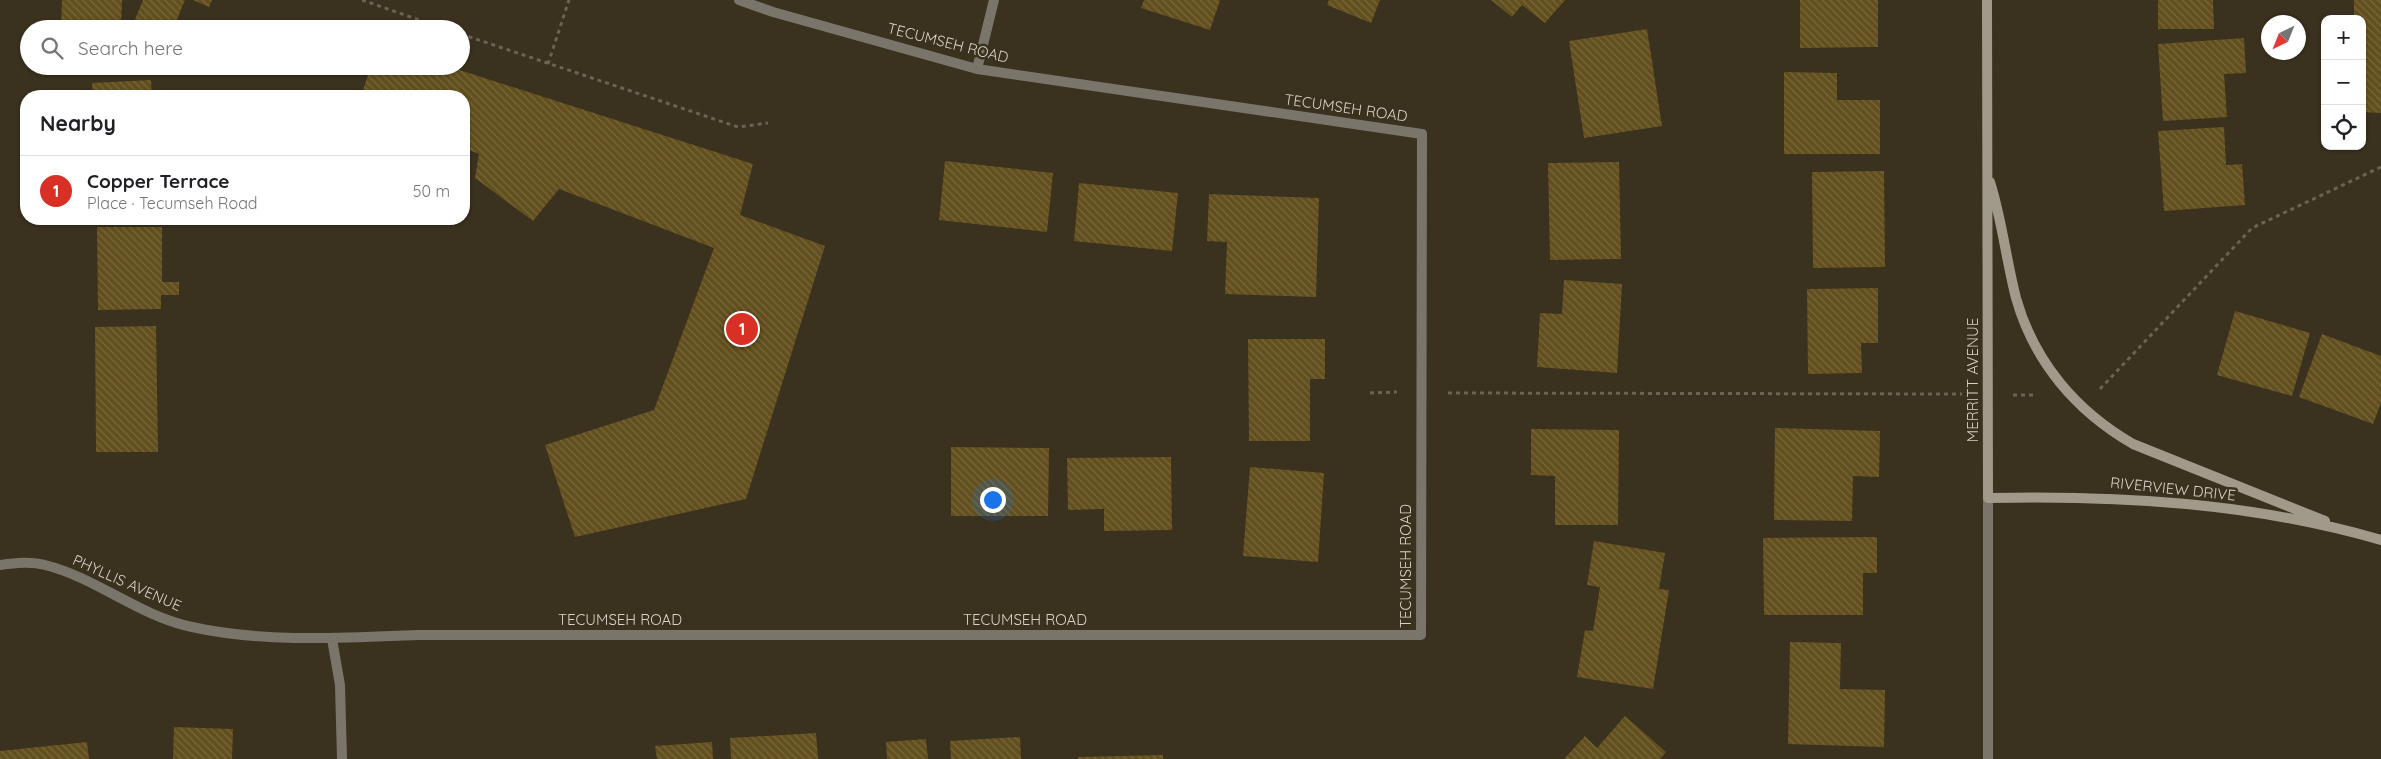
<!DOCTYPE html>
<meta charset="utf-8">
<style>
body{margin:0;font-family:Quicksand,sans-serif;background:#f2f2f2;color:#202124}
.controls{position:absolute;right:15px;top:15px;display:grid;overflow:hidden;border-radius:10px;box-shadow:0 1px 4px #0004}
.controls button{width:45px;height:45px;display:grid;place-items:center;padding:0;border:0;border-bottom:1px solid #e0e0e0;background:#fff;color:#202124;font:25px sans-serif}
.compass{position:absolute;left:2261px;top:15px;width:45px;height:45px;border-radius:50%;background:#fff;box-shadow:0 1px 4px #0004;rotate:223deg}
.you{position:absolute;left:992px;top:499px;width:18px;height:18px;margin:-12px;border:4px solid #fff;border-radius:50%;background:#1a73e8;box-shadow:0 0 0 8px #1a73e833}
.badge{display:grid;place-items:center;width:32px;height:32px;border-radius:50%;background:#d93025;color:#fff;font-size:16px;font-weight:700}
.pin{position:absolute;translate:-50% -50%;border:2px solid #fff;box-shadow:0 1px 5px #0006}
.list{margin:0;padding:0;list-style:none}
h2{display:flex;justify-content:space-between;align-items:center;height:65px;margin:0;padding:0 20px;font-size:21px}
h2 small{font-size:16px;font-weight:400;color:#757577}
.list li{display:grid;grid-template-columns:32px 1fr auto;gap:15px;align-items:center;box-sizing:border-box;height:70px;padding:0 20px;border-top:1px solid #e0e0e0}
.list b{display:block;font-size:19px;white-space:nowrap}
.list p{margin:0;font-size:16px;white-space:nowrap;color:#757577}
.list em{font-size:16px;font-style:normal;color:#757577}
.icon{flex:none;width:28px;height:28px;fill:none;stroke:currentColor;stroke-width:2;stroke-linecap:round;stroke-linejoin:round}
.map{position:relative;flex:none;width:2381px;height:759px;overflow:hidden}
.search{position:absolute;background:#fff;box-shadow:0 1px 4px #0004;left:20px;top:20px;width:450px;height:55px;display:flex;align-items:center;gap:12px;box-sizing:border-box;padding:0 18px;border-radius:28px;color:#757577;font-size:19px}
.panel{position:absolute;background:#fff;box-shadow:0 1px 4px #0004;left:20px;top:90px;width:450px;height:135px;border-radius:20px}
.map>svg:first-child{display:block}
.building{fill:url(#building-back-hatch)}
.lines{fill:none;stroke-linecap:round;stroke-linejoin:round}
.path{stroke:#6b6353;stroke-width:3;stroke-dasharray:4 4;stroke-linecap:butt}
.street{stroke:#79756b;stroke-width:10}
.secondary{stroke:#a19a8b;stroke-width:10}
.labels{text-anchor:middle;stroke-width:5;stroke-linejoin:round;paint-order:stroke}
.street-label{font-size:15px;fill:#d7d1c6;stroke:#3a311e}
</style>
<div class="map">
<svg width="2381" height="759" viewBox="0 0 2381 759">
<defs>
<pattern id="building-back-hatch" width="6" height="6" patternUnits="userSpaceOnUse" patternTransform="scale(1.25)"><rect width="6" height="6" fill="#624f1e"/><path d="M-1 5l2 2M0 0l6 6M5-1l2 2" fill="none" stroke="#78673d"/></pattern>
</defs>
<rect width="100%" height="100%" fill="#3a311e"/>
<!-- building -->
<path class="building" d="M62,0H122L121,29H61Z
M143,0H185L173,29H149L134,22Z
M193,0H212L209,7Z
M1144,0H1220L1210,30L1141,8Z
M1329,0H1380L1371,23L1327,5Z
M1491,0H1565L1545,23L1522,5L1512,17Z
M1800,0H1878V47L1800,48Z
M2158,0H2213L2214,29H2158Z
M2354,0H2381V113L2362,112V19H2354Z
M1647,29L1662,126L1584,138L1569,41Z
M2244,38L2246,73L2224,74L2227,117L2163,121L2158,44Z
M371,66H447L753,164L740,215L825,246L746,499L575,537L545,445L654,410L714,248L559,189L533,221L475,178L479,154L464,148V96H361Z
M1784,72L1837,73V100H1880V154H1784Z
M151,80L152,96H93L92,83Z
M2224,127L2226,165L2242,164L2245,205L2164,211L2158,131Z
M945,161L1053,173L1047,232L939,220Z
M1619,162L1621,259L1550,260L1548,163Z
M1884,171L1885,267L1813,268L1812,172Z
M1079,183L1178,193L1172,251L1074,241Z
M1209,194L1319,198L1316,297L1225,294L1227,242L1207,241Z
M97,227H162V282H179V295H161V309L98,310Z
M1564,280L1622,284L1617,373L1537,367L1540,313L1562,314Z
M1878,288V343H1861L1862,373L1808,374L1807,289Z
M2235,311L2310,333L2292,396L2217,375Z
M156,326L158,452H96L95,327Z
M2322,334L2381,356V403L2373,424L2299,397Z
M1248,339H1325V379H1310V441H1249Z
M1775,428L1880,431L1879,477L1853,476L1852,521L1774,520Z
M1531,429L1619,430L1618,525H1555V476L1531,475Z
M951,447L1049,448L1048,516H951Z
M1171,457L1172,530L1104,531V509L1068,510L1067,458Z
M1250,467L1324,473L1318,562L1243,556Z
M1877,537V573H1863V615H1764L1763,538Z
M1594,541L1665,553L1659,589L1669,590L1653,689L1577,677L1585,630L1593,631L1600,587L1587,585Z
M1790,642L1841,643L1840,689L1885,690L1884,747L1788,744Z
M1625,716L1666,752L1660,759H1564L1585,736L1597,748Z
M174,727L233,729L232,759H173Z
M816,733L818,759H731L730,738Z
M1020,737L1021,759H951L950,741Z
M926,739L928,759H887L886,742Z
M87,742L89,759H0V751Z
M712,742L713,759H657L655,746Z
M1163,755V759H1078V757Z"/>
<g class="lines">
<!-- path -->
<path class="path" d="M362,0L445,29
M461,34L738,127L768,123
M548,64L569,0
M2100,389L2252,228L2381,167
M1370,393L1397,392
M1448,393L1962,394
M2013,395H2037"/>
<!-- street -->
<path class="street" d="M977,69L994,0
M0,565C15,563 31,561 45,565C97,578 139,616 192,627C265,643 342,638 416,635H1421L1422,134L977,69L773,12L739,0
M332,639L340,685L342,759
M1988,759V498"/>
<!-- secondary -->
<path class="secondary" d="M1987,0L1988,498C2120,495 2254,503 2381,540
M1990,182C2002,220 2006,259 2016,298C2034,362 2076,411 2133,444L2325,521"/>
</g>
<g class="labels">
<!-- street labels -->
<g class="street-label">
<text transform="translate(948 43) rotate(14)" y="5">TECUMSEH ROAD</text>
<text transform="translate(1346 108) rotate(8)" y="5">TECUMSEH ROAD</text>
<text transform="translate(1973 380) rotate(-90)" y="5">MERRITT AVENUE</text>
<text transform="translate(2173 489) rotate(6)" y="5">RIVERVIEW DRIVE</text>
<text transform="translate(1406 566) rotate(-90)" y="5">TECUMSEH ROAD</text>
<text transform="translate(127 583) rotate(24)" y="5">PHYLLIS AVENUE</text>
<text x="620" y="625">TECUMSEH ROAD</text>
<text x="1025" y="625">TECUMSEH ROAD</text>
</g>
</g>
</svg>
<div class="controls">
<button>+</button>
<button>−</button>
<button><svg class="icon" aria-label="locate" viewBox="0 0 24 24"><circle cx="12" cy="12" r="6"/><path d="M12 2v4M12 18v4M2 12h4M18 12h4"/></svg></button>
</div>
<svg class="compass" viewBox="-18 -18 36 36"><path d="M0-13l5 13h-10z" fill="#e53935"/><path d="M0 13l5-13h-10z" fill="#757577"/></svg>
<div class="you"></div>
<div class="pin badge" style="left:742px;top:329px">1</div>
<div class="search"><svg class="icon" aria-label="search" viewBox="0 0 24 24"><circle cx="10" cy="10" r="6"/><path d="M15 15l6 6"/></svg>Search here</div>
<section class="panel">
<h2>Nearby<small></small></h2>
<ul class="list">
<li><span class="badge">1</span><div><b>Copper Terrace</b><p>Place · Tecumseh Road</p></div><em>50 m</em></li>
</ul>
</section>
</div>
